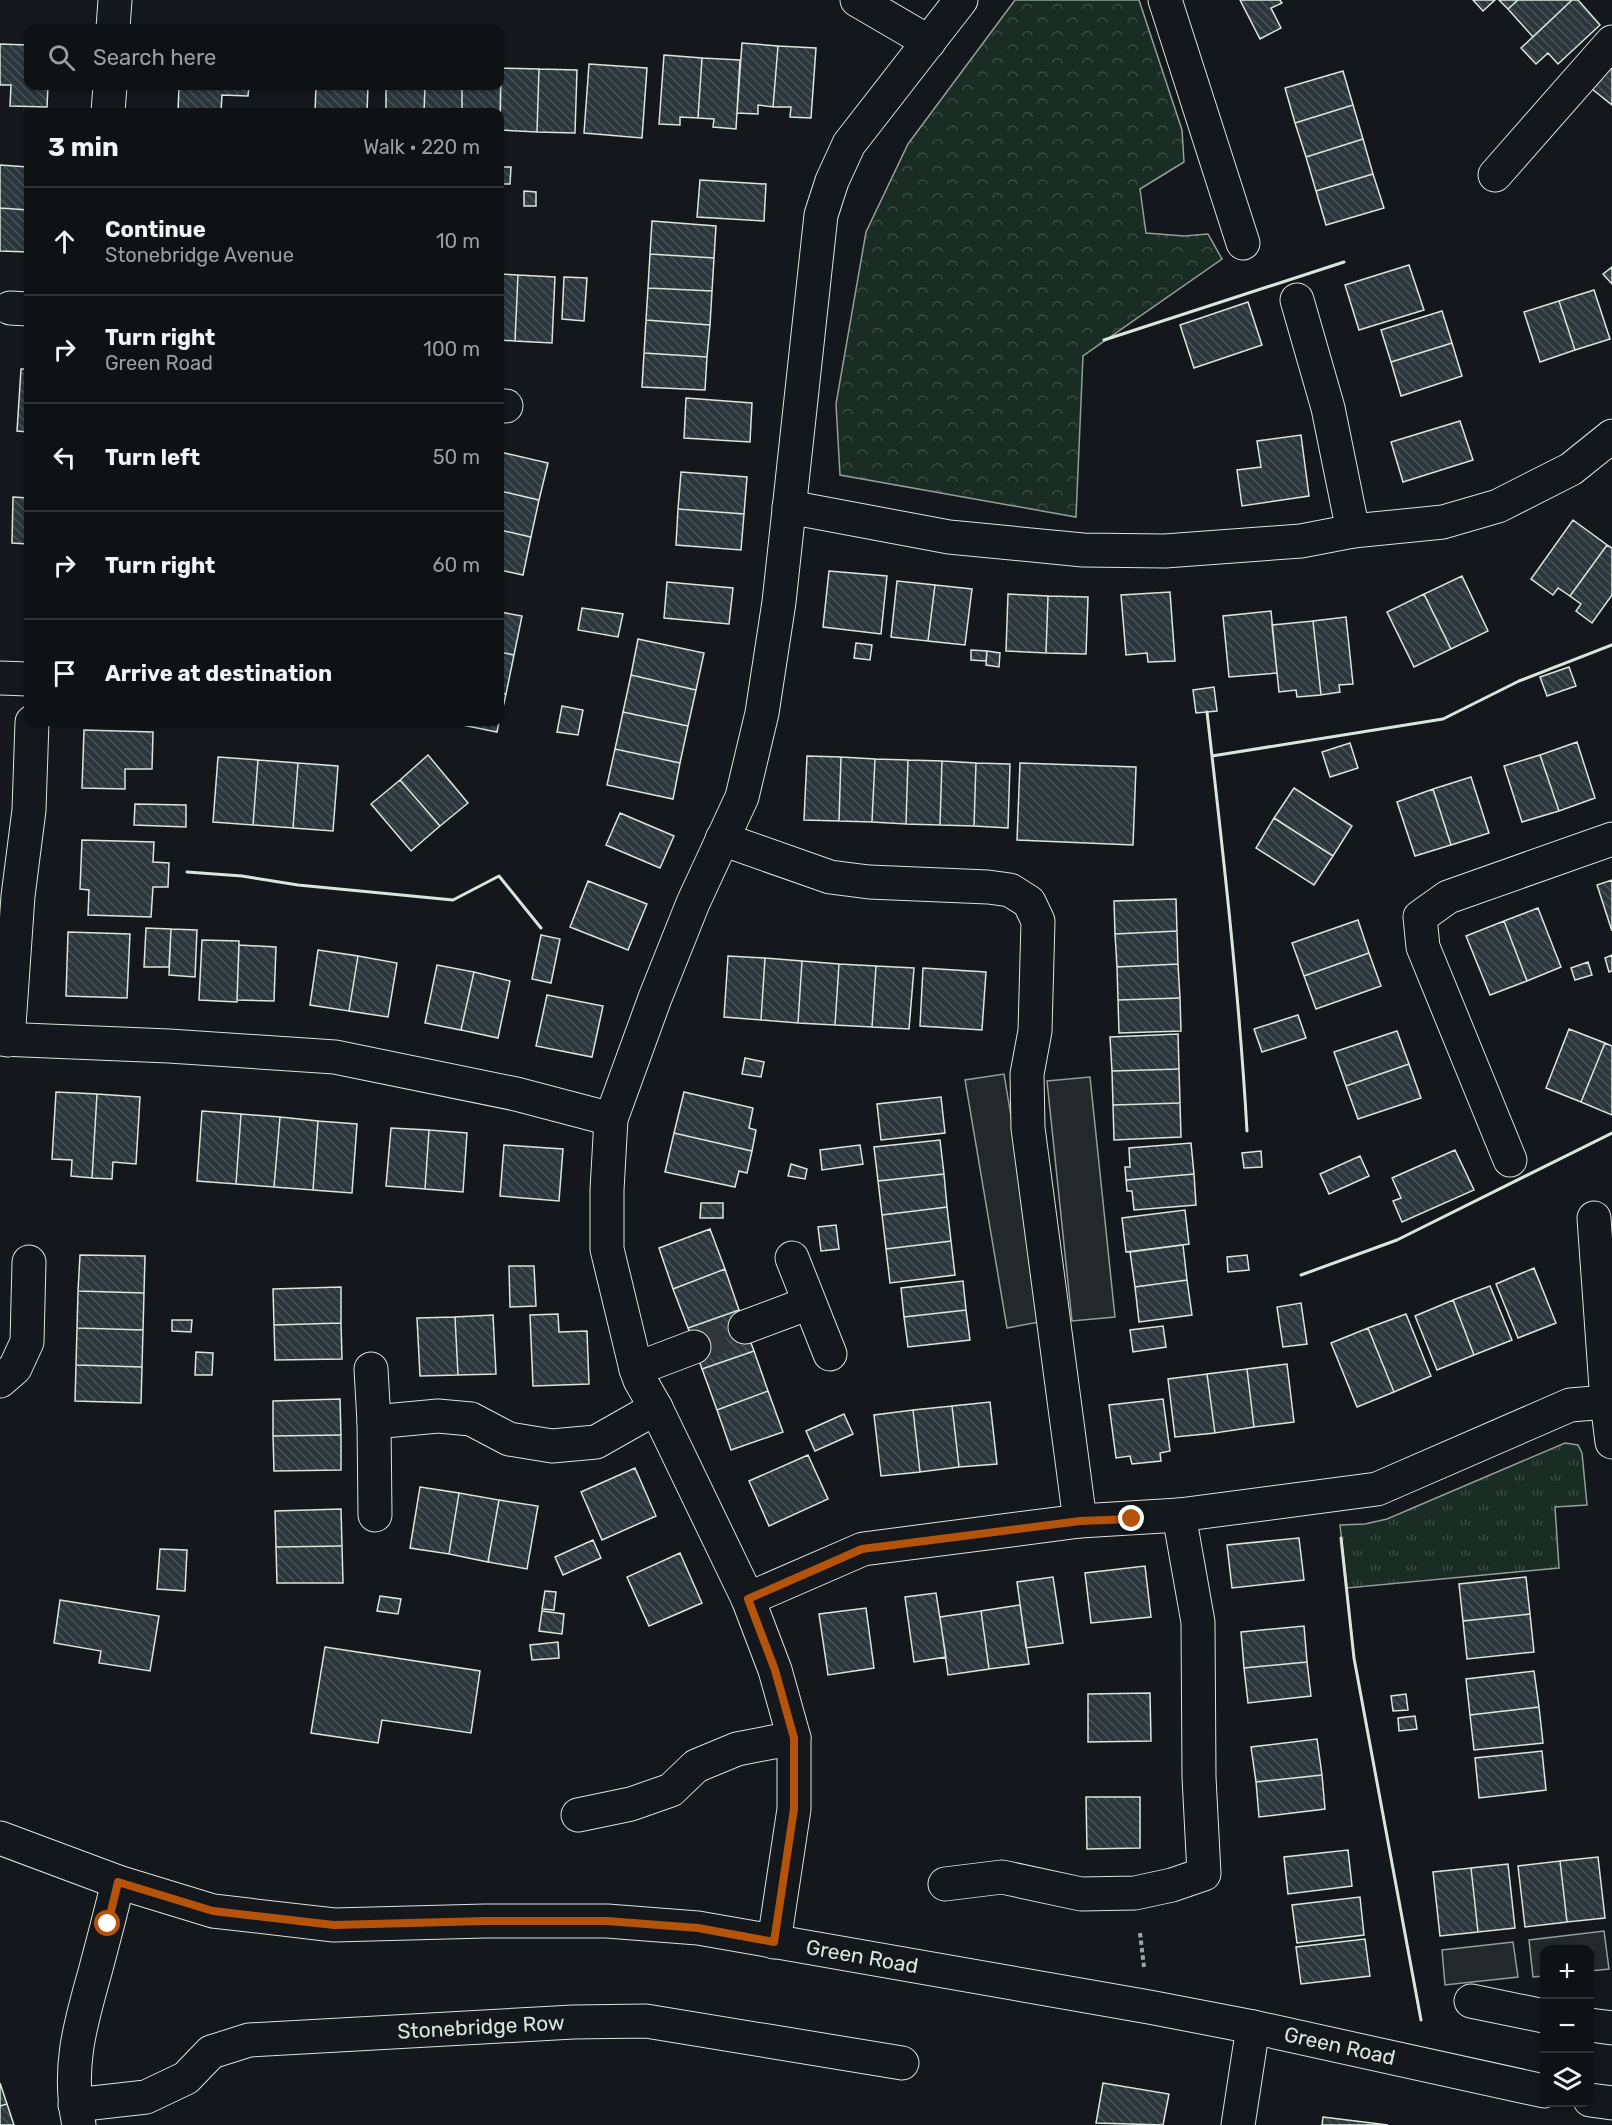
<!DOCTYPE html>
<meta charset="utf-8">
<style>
body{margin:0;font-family:Rubik,sans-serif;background:#1d2022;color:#f1f3f6}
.controls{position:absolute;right:18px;bottom:18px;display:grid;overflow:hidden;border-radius:12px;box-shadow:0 2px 4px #0004}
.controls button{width:54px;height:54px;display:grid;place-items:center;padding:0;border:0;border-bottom:2px solid #2f3234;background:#0f1215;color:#f1f3f6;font:30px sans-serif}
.stop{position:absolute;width:18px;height:18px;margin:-14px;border:4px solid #b45309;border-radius:50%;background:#fff}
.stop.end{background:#b45309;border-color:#fff;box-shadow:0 2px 6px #0008}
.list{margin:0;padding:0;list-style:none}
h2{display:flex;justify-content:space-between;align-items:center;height:78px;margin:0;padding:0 24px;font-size:26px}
h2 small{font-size:20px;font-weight:400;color:#9b9ea0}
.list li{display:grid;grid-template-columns:39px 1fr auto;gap:18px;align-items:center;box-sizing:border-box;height:108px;padding:0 24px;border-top:2px solid #2f3234}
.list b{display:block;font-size:22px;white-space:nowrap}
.list p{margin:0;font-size:20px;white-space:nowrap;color:#9b9ea0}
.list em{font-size:20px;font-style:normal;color:#9b9ea0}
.icon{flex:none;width:33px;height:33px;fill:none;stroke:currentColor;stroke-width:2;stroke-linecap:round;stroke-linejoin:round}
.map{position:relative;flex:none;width:1612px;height:2125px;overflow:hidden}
.search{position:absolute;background:#0f1215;box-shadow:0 2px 4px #0004;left:24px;top:24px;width:480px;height:66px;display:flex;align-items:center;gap:15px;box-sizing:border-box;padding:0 21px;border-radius:12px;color:#9b9ea0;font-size:22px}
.panel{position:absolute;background:#0f1215;box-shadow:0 2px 4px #0004;left:24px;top:108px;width:480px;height:618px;border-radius:12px}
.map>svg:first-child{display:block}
.grass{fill:url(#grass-tufts);stroke:#939e99;stroke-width:1.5}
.park{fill:url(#park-crowns);stroke:#939e99;stroke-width:1.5}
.parking{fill:#24282b;stroke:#939e99;stroke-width:1.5}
.building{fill:url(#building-back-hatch);stroke:#d8e6dc;stroke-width:1.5}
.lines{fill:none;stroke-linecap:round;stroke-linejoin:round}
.minor-tunnel{stroke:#313739;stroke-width:33;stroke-dasharray:33 16;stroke-linecap:butt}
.minor-casing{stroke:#d8e6dc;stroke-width:35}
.path{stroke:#9da8a2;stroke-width:4;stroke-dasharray:4.5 3;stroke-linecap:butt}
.minor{stroke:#14181c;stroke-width:33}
.wall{stroke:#d8e6dc;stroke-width:3}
.route{stroke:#b45309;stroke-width:8}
.labels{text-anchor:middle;stroke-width:4.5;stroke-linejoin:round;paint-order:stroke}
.street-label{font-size:21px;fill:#d8e6dc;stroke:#14181c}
</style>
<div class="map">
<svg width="1612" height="2125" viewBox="0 0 1612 2125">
<defs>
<pattern id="grass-tufts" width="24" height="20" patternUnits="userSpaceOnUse" patternTransform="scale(1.5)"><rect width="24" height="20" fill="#1a2d24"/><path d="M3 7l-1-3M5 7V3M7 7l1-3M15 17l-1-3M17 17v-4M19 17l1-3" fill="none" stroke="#3b4b43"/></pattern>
<pattern id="park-crowns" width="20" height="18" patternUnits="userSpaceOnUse" patternTransform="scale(1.5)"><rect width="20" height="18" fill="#1a2d24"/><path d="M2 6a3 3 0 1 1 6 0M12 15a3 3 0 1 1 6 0" fill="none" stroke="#3b4b43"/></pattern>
<pattern id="building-back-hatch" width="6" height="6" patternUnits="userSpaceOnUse" patternTransform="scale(1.5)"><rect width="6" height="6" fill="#2c363c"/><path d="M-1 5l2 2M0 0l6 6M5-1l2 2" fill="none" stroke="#4a5358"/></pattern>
</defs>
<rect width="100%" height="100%" fill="#14181c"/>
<!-- grass -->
<path class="grass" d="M1565,1443L1578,1445L1582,1453L1587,1505L1555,1507L1559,1568L1347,1588L1340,1525L1365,1524L1387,1519Z"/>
<!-- park -->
<path class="park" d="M1015,0H1139L1182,130L1184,162L1140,189L1146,233L1184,236L1208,234L1222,259L1083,356L1076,517L840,475L836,404L866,232L908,144Z"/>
<!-- parking -->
<path class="parking" d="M1004,1074L1045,1321L1007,1328L965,1080Z
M1090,1077L1115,1317L1072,1321L1047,1081Z
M1604,1931L1609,1969L1590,1971V1950H1544V1976L1533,1977L1529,1940Z
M1513,1942L1518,1977L1445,1985L1442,1950Z"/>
<!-- building -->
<path class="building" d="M1240,0H1280L1282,3L1271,8L1281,28L1260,39Z
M1473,0H1495L1483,11Z
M1499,0H1518L1508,9Z
M1518,0H1572L1533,37L1508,9Z
M1572,0H1578L1600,25L1558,64L1548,53L1536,64L1521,48Z
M742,43L778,46L773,107L758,105V114L737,113Z
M0,44L28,45V86H48L47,107L10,106L11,85H0Z
M778,46L816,48L811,118L790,117L791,107H773Z
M664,55L702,58L698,118L680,117V125L659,124Z
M702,58L740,60L736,129L713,127L714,119L698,118Z
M589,64L647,68L642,138L584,133Z
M1612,65V105L1592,89Z
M500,68H501L500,119V112H462V86H500Z
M501,68L539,69L537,132L500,130Z
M539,69L577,70L575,133L537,132Z
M1343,71L1353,105L1295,123L1285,88Z
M179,86H249L248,96L222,95L221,112H178Z
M316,86H368L367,112H315Z
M386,86H425L424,112H386Z
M425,86H462V112H424Z
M1353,105L1363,139L1306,157L1295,123Z
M1363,139L1373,174L1316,191L1306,157Z
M0,165L28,167V210L0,208Z
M500,167H511L510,184H500Z
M1373,174L1384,208L1326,225L1316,191Z
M700,180L766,184L764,221L697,217Z
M524,191L536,192V206H524Z
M0,208L28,210V252L0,251Z
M652,221L716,226L714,258L650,254Z
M650,254L714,258L712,291L648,288Z
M1409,265L1424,310L1359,330L1345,285Z
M1612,267V284L1603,274Z
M500,274L518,275L515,341L500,340Z
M518,275L555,277L552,343L515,341Z
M564,277L587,278L584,321L562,319Z
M648,288L712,291L710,325L646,320Z
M1594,290L1610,339L1575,350L1559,301Z
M1559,301L1575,350L1540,362L1524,312Z
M1248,302L1262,345L1194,368L1180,325Z
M1442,311L1452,343L1391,362L1381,330Z
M646,320L710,325L707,357L644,353Z
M1452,343L1462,376L1401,396L1391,362Z
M644,353L707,357L705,390L642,387Z
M21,369H28V432L17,431Z
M686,398L752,403L750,442L684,438Z
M1460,421L1473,460L1403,482L1391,442Z
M1301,435L1309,496L1242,506L1237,470L1261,467L1257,441Z
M500,452L548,463L539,500L500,491Z
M681,472L747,477L744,514L678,509Z
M500,491L539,500L531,537L500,530Z
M13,497L28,498V544L12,543Z
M678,509L744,514L741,550L676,545Z
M1573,520L1607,545L1570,596L1558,588L1553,595L1531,579Z
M500,530L531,537L523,575L500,570Z
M1607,545L1612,548V595L1592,623L1576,611L1581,604L1570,596Z
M829,571L887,576L881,634L823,627Z
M1462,576L1488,631L1451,649L1424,594Z
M897,581L935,585L928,641L891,637Z
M667,582L733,588L729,624L664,618Z
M935,585L972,589L965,645L928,641Z
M1170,592L1175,661L1148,662L1147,653L1126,655L1121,595Z
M1008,594L1048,596L1046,653L1006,651Z
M1424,594L1451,649L1414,667L1387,612Z
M1048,596L1088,597L1086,654L1046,653Z
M582,608L623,614L618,637L578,630Z
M1271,611L1277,673L1229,677L1223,616Z
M500,612L522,616L514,655L500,652Z
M1346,617L1353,684L1339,685L1340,692L1321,695L1313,621Z
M1313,621L1321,695L1297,697L1296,690L1279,692L1272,625Z
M638,639L704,653L696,690L631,675Z
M856,643L872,645L870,660L854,658Z
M971,650L987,651L986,661L971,660Z
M987,651L1000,653L999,667L986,665Z
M500,652L514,655L506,694L500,693Z
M1569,667L1576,686L1547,696L1540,677Z
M631,675L696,690L688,726L623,712Z
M1214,687L1217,711L1196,713L1193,690Z
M500,693L506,694L500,721Z
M562,706L583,710L578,735L557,732Z
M623,712L688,726L680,763L615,749Z
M448,722H499L497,732Z
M84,730L153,732L152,769H125V789L82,788Z
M1577,742L1595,798L1559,811L1540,755Z
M1350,743L1358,768L1330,777L1322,752Z
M615,749L680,763L673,799L607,785Z
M428,755L468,803L440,826L400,780Z
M1540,755L1559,811L1522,822L1504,766Z
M807,756L841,757L839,821L804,820Z
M218,757L258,760L253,825L213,822Z
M841,757L875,759L872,822L839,821Z
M875,759L908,760L906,824L872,822Z
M258,760L298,763L293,828L253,825Z
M908,760L942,761L940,825L906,824Z
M942,761L976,763L974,826L940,825Z
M298,763L338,766L333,831L293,828Z
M976,763L1010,764L1008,828L974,826Z
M1020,763L1136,767L1133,845L1017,840Z
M1471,777L1489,833L1451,845L1433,789Z
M400,780L440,826L411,851L371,804Z
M1294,788L1352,826L1333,856L1274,818Z
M1433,789L1451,845L1415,856L1397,802Z
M135,804L186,805V827L134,825Z
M620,813L674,836L660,868L606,845Z
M1274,818L1333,856L1314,885L1256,848Z
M82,840L154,842L153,862L169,863L168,887H153L151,917L88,915L89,890L80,889Z
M1612,880V931L1597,885Z
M588,881L647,904L628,950L570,927Z
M1176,899L1177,931L1115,934L1114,901Z
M1538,908L1561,967L1527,981L1504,921Z
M1358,920L1369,953L1304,976L1292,943Z
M1504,921L1527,981L1490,995L1466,936Z
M146,928L171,929L169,967H144Z
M171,929L197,930L195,977L169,975Z
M1177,931L1178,964L1117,967L1115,934Z
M68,932L130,934L127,998L66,996Z
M541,935L560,939L551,983L532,979Z
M202,940L239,941L237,1002L199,1000Z
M239,945L276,947L274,1001L237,1000Z
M318,950L358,956L349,1011L310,1005Z
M1369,953L1381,986L1316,1009L1304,976Z
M1612,955V971L1609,972L1605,958Z
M358,956L397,963L388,1017L349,1011Z
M728,956L765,958L761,1020L724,1017Z
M765,958L802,961L798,1023L761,1020Z
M802,961L839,964L835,1025L798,1023Z
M1588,962L1592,975L1575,980L1571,968Z
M839,964L876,966L872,1027L835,1025Z
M1178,964L1180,998L1118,1000L1117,967Z
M437,965L474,972L461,1030L425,1023Z
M876,966L914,968L909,1029L872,1027Z
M923,968L986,972L982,1030L920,1026Z
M474,972L510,981L498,1038L461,1030Z
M547,995L603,1006L592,1057L536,1046Z
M1180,998L1181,1031L1119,1033L1118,1000Z
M1298,1015L1306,1038L1262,1052L1254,1029Z
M1569,1029L1605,1043L1581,1102L1546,1088Z
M1397,1031L1409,1064L1346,1086L1334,1052Z
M1178,1034L1179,1069L1112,1071L1110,1037Z
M1605,1043L1612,1046V1115L1581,1102Z
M745,1058L764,1062L761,1077L742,1074Z
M1409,1064L1421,1098L1358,1119L1346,1086Z
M1179,1069L1180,1103L1113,1105L1112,1071Z
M56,1092L97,1094L92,1178L71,1176L72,1160L52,1159Z
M684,1092L753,1108L749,1128L756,1130L752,1151L674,1133Z
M97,1094L140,1097L136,1164L113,1162L112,1179L92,1178Z
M941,1097L945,1133L881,1140L877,1104Z
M1180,1103L1181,1137L1114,1140L1113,1105Z
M202,1111L241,1114L236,1184L197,1181Z
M241,1114L280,1117L274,1187L236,1184Z
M280,1117L318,1121L313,1190L274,1187Z
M318,1121L357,1124L352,1193L313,1190Z
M391,1128L429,1130L425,1189L386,1186Z
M429,1130L467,1133L463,1192L425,1189Z
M674,1133L752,1151L747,1173L739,1171L735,1187L665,1172Z
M940,1140L944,1174L878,1181L874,1147Z
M1191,1143L1194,1174L1126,1180L1125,1167H1130L1129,1148Z
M504,1145L563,1149L559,1201L500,1196Z
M860,1145L863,1164L822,1170L820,1150Z
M1455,1150L1474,1190L1402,1222L1393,1201L1401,1198L1392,1178Z
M1261,1151L1262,1167L1244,1168L1242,1153Z
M1360,1156L1369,1176L1329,1194L1320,1174Z
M791,1164L807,1169L805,1179L788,1176Z
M944,1174L947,1207L882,1215L878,1181Z
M1194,1174L1196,1205L1134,1210L1132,1191H1127L1126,1180Z
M701,1203H723V1218H700Z
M947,1207L951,1241L886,1249L882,1215Z
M1185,1210L1189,1244L1126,1252L1122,1218Z
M836,1225L839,1249L821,1251L818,1227Z
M710,1229L725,1269L673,1289L659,1248Z
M951,1241L955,1275L890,1283L886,1249Z
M1183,1245L1187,1280L1135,1287L1130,1252Z
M80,1255L145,1256L144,1293L78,1291Z
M1247,1255L1249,1270L1228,1272L1227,1257Z
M509,1266H534L536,1306L510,1307Z
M1534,1268L1556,1323L1518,1338L1496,1284Z
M725,1269L739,1310L688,1328L673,1289Z
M1187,1280L1192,1315L1139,1322L1135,1287Z
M963,1281L966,1310L904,1317L901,1288Z
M1490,1286L1512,1340L1474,1355L1453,1300Z
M341,1287V1323L274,1325L273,1289Z
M78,1291L144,1293L143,1330L77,1328Z
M1453,1300L1474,1355L1437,1370L1415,1316Z
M1301,1303L1307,1344L1283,1347L1277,1307Z
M739,1310L754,1351L702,1369L688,1328Z
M966,1310L970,1340L908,1347L904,1317Z
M558,1314L559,1332L587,1331L589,1384L533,1386L530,1315Z
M1406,1314L1431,1376L1394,1392L1368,1328Z
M493,1315L496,1374L458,1375L455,1317Z
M455,1317L458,1375L420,1376L417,1318Z
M172,1320H192L191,1332L172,1331Z
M341,1323L342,1359L275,1360L274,1325Z
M1163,1326L1166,1347L1133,1352L1130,1330Z
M77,1328L143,1330L142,1367L76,1365Z
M1368,1328L1394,1392L1357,1407L1331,1343Z
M754,1351L768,1391L717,1410L702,1369Z
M196,1352L213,1353L212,1375H195Z
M1287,1364L1294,1422L1254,1427L1247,1369Z
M76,1365L142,1367L141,1403L75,1401Z
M1247,1369L1254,1427L1215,1433L1207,1374Z
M1207,1374L1215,1433L1175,1437L1168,1379Z
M768,1391L783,1432L731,1450L717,1410Z
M340,1399L341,1435L273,1436V1401Z
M1163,1399L1170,1451L1160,1453L1161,1461L1132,1464L1130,1456L1116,1458L1109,1405Z
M990,1402L997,1464L959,1467L952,1406Z
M952,1406L959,1467L920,1472L913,1410Z
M913,1410L920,1472L881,1476L874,1415Z
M844,1414L853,1434L815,1451L806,1431Z
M341,1435V1470L274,1471L273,1436Z
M808,1455L828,1499L769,1526L749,1481Z
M635,1468L656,1516L602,1540L581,1492Z
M420,1487L459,1493L449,1554L410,1548Z
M459,1493L499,1500L488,1562L449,1554Z
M499,1500L538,1506L527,1569L488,1562Z
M341,1509L342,1546L276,1547L275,1511Z
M1299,1538L1304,1580L1232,1588L1227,1545Z
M593,1540L601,1558L563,1575L555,1557Z
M342,1546L343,1583H277L276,1547Z
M160,1549L187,1550L185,1591L157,1589Z
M680,1553L702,1603L649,1626L627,1577Z
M1145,1566L1151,1617L1091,1623L1085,1573Z
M1053,1577L1063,1643L1026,1648L1017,1582Z
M1526,1577L1530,1614L1463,1621L1459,1584Z
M545,1591L556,1592L554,1610L542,1609Z
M936,1593L946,1657L914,1662L905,1597Z
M380,1596L401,1599L398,1614L377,1611Z
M60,1600L159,1616L150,1671L99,1663L101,1651L54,1643Z
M1020,1605L1029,1664L989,1669L981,1611Z
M866,1608L874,1668L828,1675L819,1614Z
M542,1611L564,1614L562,1634L539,1631Z
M981,1611L989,1669L948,1675L940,1617Z
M1530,1614L1534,1652L1467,1659L1463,1621Z
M1304,1626L1307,1662L1244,1668L1241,1632Z
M558,1642L559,1658L532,1660L530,1645Z
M325,1647L480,1671L471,1733L382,1720L378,1743L311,1733Z
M1307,1662L1311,1696L1248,1703L1244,1668Z
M1534,1671L1539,1707L1470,1715L1466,1679Z
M1150,1693L1151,1741L1088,1742V1694Z
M1406,1694L1408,1710L1393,1711L1391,1696Z
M1539,1707L1543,1743L1474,1750L1470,1715Z
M1415,1716L1417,1729L1399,1731L1398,1718Z
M1317,1739L1322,1775L1256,1782L1251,1747Z
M1542,1751L1546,1790L1479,1798L1475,1758Z
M1322,1775L1325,1809L1259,1817L1256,1782Z
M1086,1797H1140V1848L1087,1849Z
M1348,1850L1352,1886L1288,1894L1284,1857Z
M1598,1857L1605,1918L1567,1922L1560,1861Z
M1560,1861L1567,1922L1525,1927L1518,1866Z
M1508,1864L1515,1928L1478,1932L1471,1868Z
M1471,1868L1478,1932L1440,1936L1433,1872Z
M1360,1897L1364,1935L1297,1943L1292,1905Z
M1365,1939L1370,1976L1301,1984L1296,1947Z
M0,2083L7,2104L0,2106Z
M1103,2083L1169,2094L1163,2125L1096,2123Z
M7,2104L14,2125H0V2106Z
M1323,2117L1388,2125H1322Z"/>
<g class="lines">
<!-- minor-tunnel -->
<path class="minor-tunnel" d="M694,1347L745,1327"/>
<defs>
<g id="minor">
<path d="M857,0L929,42"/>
<path d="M1165,0L1243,243"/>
<path d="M113,28L115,0"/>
<path d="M108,112L110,86"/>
<path d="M1495,175L1612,42"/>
<path d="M1297,300L1328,408L1353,531"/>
<path d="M10,308L28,309"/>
<path d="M500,406H506"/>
<path d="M789,507L949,537L1083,550L1165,551L1301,541L1353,531L1443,522L1498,506L1571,469L1612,436"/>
<path d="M0,678L28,679"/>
<path d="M722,839L830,877L869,882L988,887L1010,890L1029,902L1038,921L1035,1031L1027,1074L1028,1128L1080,1521"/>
<path d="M0,1039L169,1046L335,1057L516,1094L611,1119"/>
<path d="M8,1040L18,896L29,810L32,722"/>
<path d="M1510,1160L1423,947L1420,917L1448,897L1612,839"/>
<path d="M1594,1218L1607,1402L1612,1442"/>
<path d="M792,1258L830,1354"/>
<path d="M745,1327L809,1303"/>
<path d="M371,1369L374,1422L375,1515"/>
<path d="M636,1369L694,1347"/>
<path d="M0,1381L15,1368L27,1342L29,1262"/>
<path d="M374,1422L438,1416L471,1419L509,1439L552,1446L596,1442L656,1408"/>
<path d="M748,1599L863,1549L1080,1521L1179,1515L1377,1489L1570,1405L1607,1402"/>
<path d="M578,1815L631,1804L671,1790L696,1766L737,1749L794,1738"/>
<path id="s1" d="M0,1838L118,1882L213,1911L334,1925L485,1921H607L698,1928L1149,2007L1253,2027L1544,2091"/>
<path d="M945,1884L1002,1877L1081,1894L1135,1893L1172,1885L1204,1874L1199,1777L1198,1622L1179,1515"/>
<path d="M774,1942L794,1809V1738L775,1670L748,1599L656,1408L640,1380L636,1369L607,1249V1190L611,1119L655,998L693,903L742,797L762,713L779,602L821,215L832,181L849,144L961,0"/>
<path d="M1471,2001L1544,2016"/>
<path d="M1590,2025L1612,2028"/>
<path d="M1590,2100L1612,2103"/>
<path id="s2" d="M75,2105L146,2097L186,2078L211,2052L249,2040L573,2022L646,2021L902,2063"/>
<path d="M79,2125C67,2069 80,2025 95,1972C103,1942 111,1912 118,1882"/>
<path d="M1238,2125L1253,2027"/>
</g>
</defs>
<!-- minor casing -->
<use href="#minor" class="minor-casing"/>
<!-- path -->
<path class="path" d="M1140,1933L1144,1967"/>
<!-- minor -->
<use href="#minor" class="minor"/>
<!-- wall -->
<path class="wall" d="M1104,340L1344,262
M1207,712C1223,852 1239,991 1247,1131
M1212,756L1443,719L1519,681L1612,645
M187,872L242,876L298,885L453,900L499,876L541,928
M1301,1275L1397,1240L1612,1133
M1341,1538L1354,1658L1421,2020"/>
</g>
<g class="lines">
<!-- route -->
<path class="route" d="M108,1924L118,1882L213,1911L334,1925L485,1921H607L698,1928L774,1942L794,1809V1738L775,1670L748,1599L862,1549L1080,1521L1132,1519"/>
</g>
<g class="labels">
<!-- street labels -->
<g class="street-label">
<text dy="7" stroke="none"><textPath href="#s1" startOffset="878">Green Road</textPath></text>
<text dy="7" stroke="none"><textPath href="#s2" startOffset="424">Stonebridge Row</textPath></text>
<text dy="7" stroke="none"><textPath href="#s1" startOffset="1364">Green Road</textPath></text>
</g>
</g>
</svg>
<div class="controls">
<button>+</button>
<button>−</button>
<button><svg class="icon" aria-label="layers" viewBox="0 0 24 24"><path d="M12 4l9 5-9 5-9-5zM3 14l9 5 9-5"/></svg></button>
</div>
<div class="stop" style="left:108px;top:1924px"></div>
<div class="stop end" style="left:1132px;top:1519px"></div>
<div class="search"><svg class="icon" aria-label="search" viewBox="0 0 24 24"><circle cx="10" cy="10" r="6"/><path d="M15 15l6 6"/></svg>Search here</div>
<section class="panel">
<h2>3 min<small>Walk · 220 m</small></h2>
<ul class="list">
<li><svg class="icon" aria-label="ahead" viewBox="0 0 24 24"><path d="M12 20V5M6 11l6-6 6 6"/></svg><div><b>Continue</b><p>Stonebridge Avenue</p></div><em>10 m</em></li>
<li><svg class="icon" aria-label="right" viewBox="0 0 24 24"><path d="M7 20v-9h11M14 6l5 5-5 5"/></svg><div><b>Turn right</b><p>Green Road</p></div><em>100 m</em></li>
<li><svg class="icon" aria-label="left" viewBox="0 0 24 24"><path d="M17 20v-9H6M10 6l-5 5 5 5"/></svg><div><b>Turn left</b></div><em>50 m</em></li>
<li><svg class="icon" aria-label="right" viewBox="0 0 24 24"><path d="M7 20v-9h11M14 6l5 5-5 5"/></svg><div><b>Turn right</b></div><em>60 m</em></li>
<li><svg class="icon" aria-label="arrive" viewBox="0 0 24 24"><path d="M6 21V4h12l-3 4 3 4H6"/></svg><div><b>Arrive at destination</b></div></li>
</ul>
</section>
</div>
